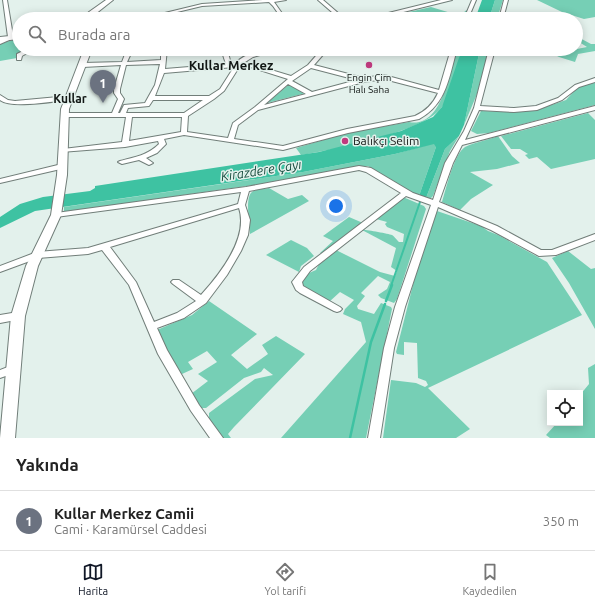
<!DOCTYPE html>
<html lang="tr">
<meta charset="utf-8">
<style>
body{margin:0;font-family:Ubuntu,sans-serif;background:#f6f6f6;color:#222}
.controls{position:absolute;right:12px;bottom:12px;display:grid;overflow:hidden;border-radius:0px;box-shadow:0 2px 10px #0003}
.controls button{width:36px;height:36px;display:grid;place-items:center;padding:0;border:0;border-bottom:1px solid #e0e0e0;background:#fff;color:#222;font:20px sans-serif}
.you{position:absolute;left:336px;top:206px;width:14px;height:14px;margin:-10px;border:3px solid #fff;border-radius:50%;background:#1a73e8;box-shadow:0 0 0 6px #1a73e833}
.badge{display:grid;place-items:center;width:26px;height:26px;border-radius:50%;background:#111827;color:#fff;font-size:13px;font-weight:700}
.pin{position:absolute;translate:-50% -33px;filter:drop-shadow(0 1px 2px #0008)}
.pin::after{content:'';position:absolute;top:21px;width:14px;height:12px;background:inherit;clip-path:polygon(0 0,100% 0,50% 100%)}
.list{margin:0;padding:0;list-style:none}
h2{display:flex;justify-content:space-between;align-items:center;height:52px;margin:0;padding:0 16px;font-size:17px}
h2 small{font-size:13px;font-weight:400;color:#767676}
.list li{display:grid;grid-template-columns:26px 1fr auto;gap:12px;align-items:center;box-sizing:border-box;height:60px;padding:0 16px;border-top:1px solid #e0e0e0}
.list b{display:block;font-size:15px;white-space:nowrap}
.list p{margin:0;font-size:13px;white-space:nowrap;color:#767676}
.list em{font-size:13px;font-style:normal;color:#767676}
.icon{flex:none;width:22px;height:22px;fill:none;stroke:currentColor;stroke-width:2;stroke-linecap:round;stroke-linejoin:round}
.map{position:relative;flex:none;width:595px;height:438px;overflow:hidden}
.search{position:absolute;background:#fff;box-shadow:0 2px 10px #0003;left:12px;right:12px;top:12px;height:44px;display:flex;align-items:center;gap:10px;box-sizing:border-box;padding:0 14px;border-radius:22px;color:#767676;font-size:15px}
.sheet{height:112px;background:#fff}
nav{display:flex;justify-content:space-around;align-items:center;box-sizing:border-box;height:56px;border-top:1px solid #e0e0e0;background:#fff;font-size:11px;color:#767676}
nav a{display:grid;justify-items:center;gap:2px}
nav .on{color:#111827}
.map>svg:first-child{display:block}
.green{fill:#76cfb5}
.water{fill:#3ec2a2}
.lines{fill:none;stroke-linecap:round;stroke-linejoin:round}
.stream-far1{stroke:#3ec2a2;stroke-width:2}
.stream{stroke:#3ec2a2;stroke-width:2.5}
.street-casing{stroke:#717e79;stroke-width:2}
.secondary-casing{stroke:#717e79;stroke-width:2}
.street{fill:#fff;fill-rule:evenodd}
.secondary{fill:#fff;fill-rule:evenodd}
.poi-dot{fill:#bf3a7e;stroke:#e3f1ec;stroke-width:1.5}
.labels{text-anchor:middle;stroke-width:3;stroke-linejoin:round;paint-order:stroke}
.far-poi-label{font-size:10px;fill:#121715;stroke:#e3f1ec}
.far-quarter-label{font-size:12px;font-weight:bold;fill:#121715;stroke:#e3f1ec}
.poi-label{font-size:12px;fill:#121715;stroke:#e3f1ec;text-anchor:start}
.far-district-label{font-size:13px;font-weight:bold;fill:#121715;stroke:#e3f1ec}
.water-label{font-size:13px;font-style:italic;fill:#164c3e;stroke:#e3f1ec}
</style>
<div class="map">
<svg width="595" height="438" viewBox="0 0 595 438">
<rect width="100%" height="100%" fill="#e3f1ec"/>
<!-- green -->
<path class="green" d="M495,0H503L497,19H489Z
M509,0H595V17L584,19L562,12L537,0Z
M431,7L451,13L456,12L454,15L458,18L460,15H463L465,11L468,10L464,19H417L400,14Z
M576,36L591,44H595V51L578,54L575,62L559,57L544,49H564L567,51L587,47L576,40Z
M19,38V49H29L17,55V58L0,61V44Z
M457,49H462C456,67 453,91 442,107C425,132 332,150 301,155L296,148L347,133L409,122C442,129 450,71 457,49Z
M480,49H489L477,94L464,125Z
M595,82V105L489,133L477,134L471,131L481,111L516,112L540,109L566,100L578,87Z
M289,85L306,93L267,103L287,86Z
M588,113L595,120V159L551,169L537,157L529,159L525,155L528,154L520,149H511L501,136Z
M459,136L450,151L433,196L431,198H426L445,149Z
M498,136L512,156L520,163L497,169L470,172L493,185L471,199L460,210L442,202C446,189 454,154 465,147C475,142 488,140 498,136Z
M431,144H436V147L419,196L403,189L368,166H359L254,185L64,212V207L303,172L395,154Z
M269,188L288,199L302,195L309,201L250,234C250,225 245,200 251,193C254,189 264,189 269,188Z
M403,197L424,206L426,209L397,299L394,303L381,298L378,295L387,289L390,282L378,276L361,293L365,296L357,306L358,309L374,314L381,303L391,307L392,309L366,438H281L366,342L361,322L343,314L345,309L354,300L340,292L329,302L301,285V282L309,273L316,270L320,262L336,250L380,272L395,276L397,271L391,267L396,248L362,230C364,229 388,234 392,235C394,236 397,240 399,242H403L404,234L387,227L385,224L387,222L376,219Z
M437,211L481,226L488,231L498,235L547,262L582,315L428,388L470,429L456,438H383L391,380L416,383L425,387L428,385L426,381L418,378L417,343L404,342V355L397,354L396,352L415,277Z
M349,217L363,223L322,254L320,253L333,241L323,236Z
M291,240L307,248L314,256L301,266L299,272L266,255Z
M568,251L591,269L595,268V329L569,283L552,258Z
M209,301L257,334L231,355L247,369L268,354L262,345L276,336L305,354L234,427L228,434L231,438H223L209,422V413L255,379L273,375L264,368L261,372L244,378L206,408H200L191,394L208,381L198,374L217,362L207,351L188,362L193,369L182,374L166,351L157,330L192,315Z
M595,364V438H550L546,435L557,423H580V395L589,384L588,368Z"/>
<!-- water -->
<path class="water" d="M482,0H495L489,19H475Z
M462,49H480L464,125L459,136L445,149L426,198L419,196L436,147L434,144L395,154L303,172L35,211L0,228V217L20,204L43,197L90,191L95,188V186L319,152L401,131L433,117L442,107Z"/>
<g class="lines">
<!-- stream-far1 -->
<path class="stream-far1" d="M391,286L421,199"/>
<!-- stream -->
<path class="stream" d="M386,301L392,285
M350,438L371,342L385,304"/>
<defs>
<path id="street" d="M3,0H7L13,36L16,37L0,44V40L8,37Z
M263,0H286L274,2L286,19H282L273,6L269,2L202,6L148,19H140L202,4Z
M318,0H323L345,19H340Z
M472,0H476L468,19H464Z
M504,0H508L503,19H499Z
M381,15L392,18V19C387,19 383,19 379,16Z
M27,49H34L22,56L21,60H17V54Z
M127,49H133L127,62L161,60V49H167L165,69L226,64L221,49H227L231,64L236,63C245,52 268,49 281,49L253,57L245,62L291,76L308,65L322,49H328L314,65L364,78L384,75L439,90L451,49H457C449,76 447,104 419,119L348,133L283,150L184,135L164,139L166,144L157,153L146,158L153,163L149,165L139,160L122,164L118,162L120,161C135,157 148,155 159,144L158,141L125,147L61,152L60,151L61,150L63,149L122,142L126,117H64L61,115L64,113H112L118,99L114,93V89L121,65L83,67L80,65L83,63L122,62ZM160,64L155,85L145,103L124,105L120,113H118L124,99L120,93V89L126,65ZM241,64L288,79L255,107L233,123L228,138L187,132L188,116L214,99L224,91ZM234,67L220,89L209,96H155L164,73ZM311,68L357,80L312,92L292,81ZM384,79L438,93C433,104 426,111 415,116L347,129L283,146L234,139L238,125L258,110L364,82ZM288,84L306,94L264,105ZM153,100H203L184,113H126L128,108L149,106ZM132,117H182L181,132L129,141Z
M489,49H495L480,106L514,108L536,106L558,98L575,85L595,78V82L579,87L562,100L537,110L514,112L479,110L465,140L595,106V110L462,145L453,163L439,202L497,226L541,250H552L595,234V240L556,255L539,256L491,230L438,207L405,307L394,348L380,438H368L384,348L395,307L431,205L406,196L310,271L302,282L303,286L340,307L342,309L340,311L337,312L334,311L300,293L296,290L292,282L304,267L401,193L366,172L359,170L249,191L245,205L250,220L248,235L241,251L227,275L206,303L184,318L157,328L167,350L199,405L223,438H210L191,411L158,354L129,285L102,250L88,254L38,258L0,272V266L37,252L88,248L238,204L241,192L56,217H53L52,215L56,213L246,187L359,166L371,168L413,193L433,200L445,163L464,131L474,108ZM239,208C249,238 220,274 201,295L179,280H173L171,282L173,284L196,301L177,313L154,322L136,282L110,247Z
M0,95L8,100L15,101L69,96L72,98L69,100C54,101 11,109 0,100Z
M62,164H65L66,166L65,168L0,183V179Z
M18,312L21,313L23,316L21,319L0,323V315Z
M13,365L17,366L18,369L17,372L0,378V370Z"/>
<path id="secondary" d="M106,0H113L89,19H83L89,12Z
M441,0H452L375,19H364Z
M19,35V39L0,41V37Z
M84,49H92L69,109L67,175L61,215L38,266L25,316L15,438H0L11,316L26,266L51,215L57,175L61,109Z"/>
</defs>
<!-- street casing -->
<use href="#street" class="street-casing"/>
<!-- secondary casing -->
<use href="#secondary" class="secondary-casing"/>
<!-- street -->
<use href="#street" class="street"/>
<!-- secondary -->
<use href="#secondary" class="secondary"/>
</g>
<!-- markers -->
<g class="poi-dot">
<circle cx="369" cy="65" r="4"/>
<circle cx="345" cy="141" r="4"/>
</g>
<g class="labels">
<!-- far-poi labels -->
<g class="far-poi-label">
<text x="369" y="81">Engin Çim<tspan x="369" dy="12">Halı Saha</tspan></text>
</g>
<!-- far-quarter labels -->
<g class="far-quarter-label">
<text x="70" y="103">Kullar</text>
</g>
<!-- poi labels -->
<g class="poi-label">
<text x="353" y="145">Balıkçı Selim</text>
</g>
<!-- far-district labels -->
<g class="far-district-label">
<text x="231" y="70">Kullar Merkez</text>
</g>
<!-- water labels -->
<g class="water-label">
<text transform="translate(261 170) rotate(-9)" y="5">Kirazdere Çayı</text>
</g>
</g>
</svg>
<div class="controls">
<button><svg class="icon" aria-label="locate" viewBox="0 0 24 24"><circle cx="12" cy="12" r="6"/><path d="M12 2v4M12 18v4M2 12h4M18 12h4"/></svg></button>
</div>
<div class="you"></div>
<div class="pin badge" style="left:103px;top:103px;background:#6b7280">1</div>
<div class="search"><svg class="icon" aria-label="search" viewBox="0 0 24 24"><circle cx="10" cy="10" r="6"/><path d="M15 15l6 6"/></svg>Burada ara</div>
</div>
<section class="sheet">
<h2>Yakında<small></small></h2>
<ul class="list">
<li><span class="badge" style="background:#6b7280">1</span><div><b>Kullar Merkez Camii</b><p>Cami · Karamürsel Caddesi</p></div><em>350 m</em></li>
</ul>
</section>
<nav>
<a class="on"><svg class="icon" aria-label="map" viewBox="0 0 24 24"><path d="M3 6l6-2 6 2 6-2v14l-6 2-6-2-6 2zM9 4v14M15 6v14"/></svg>Harita</a>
<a><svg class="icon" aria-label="directions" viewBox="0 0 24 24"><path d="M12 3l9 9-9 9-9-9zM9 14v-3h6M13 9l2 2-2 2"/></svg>Yol tarifi</a>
<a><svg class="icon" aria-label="saved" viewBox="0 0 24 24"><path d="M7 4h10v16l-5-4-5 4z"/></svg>Kaydedilen</a>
</nav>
